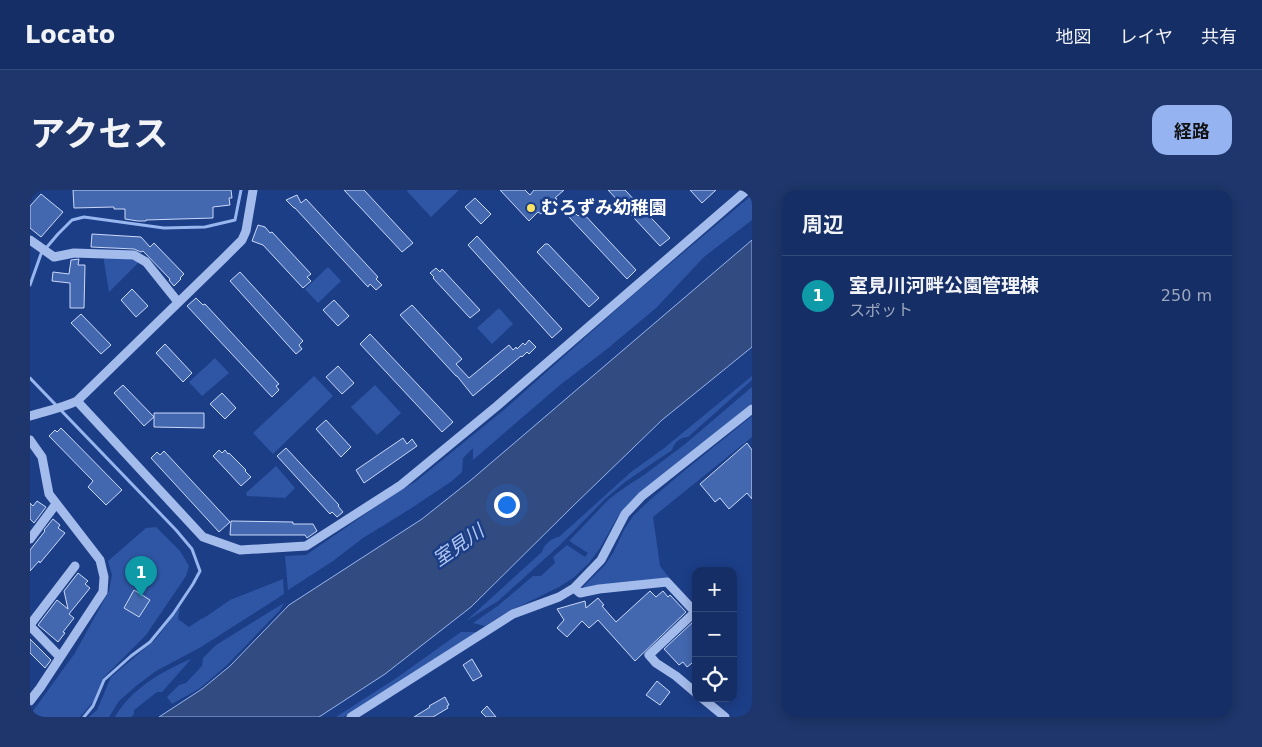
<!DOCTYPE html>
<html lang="ja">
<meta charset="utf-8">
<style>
body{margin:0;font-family:"DejaVu Sans","Noto Sans JP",sans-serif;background:#1e366b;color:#f1f3f6}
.controls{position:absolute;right:15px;bottom:15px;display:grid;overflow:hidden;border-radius:10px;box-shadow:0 2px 12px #0003}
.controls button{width:45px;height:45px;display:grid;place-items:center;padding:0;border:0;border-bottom:1px solid #344a79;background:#152e65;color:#f1f3f6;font:25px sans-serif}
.you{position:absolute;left:476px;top:314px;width:18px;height:18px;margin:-12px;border:4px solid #fff;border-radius:50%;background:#1a73e8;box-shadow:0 0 0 8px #1a73e833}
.badge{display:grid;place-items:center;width:32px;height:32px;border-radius:50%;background:#95b2f1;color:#fff;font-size:16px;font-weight:700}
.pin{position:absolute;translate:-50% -41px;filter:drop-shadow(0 1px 2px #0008)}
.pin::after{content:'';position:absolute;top:26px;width:18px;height:15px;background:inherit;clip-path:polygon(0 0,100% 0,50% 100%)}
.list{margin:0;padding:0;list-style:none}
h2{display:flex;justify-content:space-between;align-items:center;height:65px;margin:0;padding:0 20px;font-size:21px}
h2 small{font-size:16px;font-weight:400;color:#9da8bf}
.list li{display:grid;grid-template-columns:32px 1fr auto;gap:15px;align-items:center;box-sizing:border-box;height:80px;padding:0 20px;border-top:1px solid #344a79}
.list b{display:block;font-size:19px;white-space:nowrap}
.list p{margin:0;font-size:16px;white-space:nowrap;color:#9da8bf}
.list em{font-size:16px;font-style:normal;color:#9da8bf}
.icon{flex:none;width:28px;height:28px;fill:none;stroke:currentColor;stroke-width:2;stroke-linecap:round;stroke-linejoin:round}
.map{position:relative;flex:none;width:722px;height:527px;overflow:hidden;border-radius:15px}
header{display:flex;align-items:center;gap:30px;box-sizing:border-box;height:70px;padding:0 25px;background:#152e65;border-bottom:1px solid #344a79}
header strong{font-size:24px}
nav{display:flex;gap:28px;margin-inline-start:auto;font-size:18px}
.intro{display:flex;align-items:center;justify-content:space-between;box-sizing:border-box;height:120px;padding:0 30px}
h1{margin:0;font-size:35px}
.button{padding:12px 22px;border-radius:15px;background:#95b2f1;color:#111;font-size:18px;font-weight:700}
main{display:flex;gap:30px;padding:0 30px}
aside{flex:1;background:#152e65;border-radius:15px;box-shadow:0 2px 12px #0003}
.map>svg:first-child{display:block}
.green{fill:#2f56a5}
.water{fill:#324b81;stroke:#97b5ee}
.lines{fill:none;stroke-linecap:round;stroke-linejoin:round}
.stream{stroke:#97b5ee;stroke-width:3}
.building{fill:#4468b0;stroke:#cad9f8}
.minor{stroke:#a4bcec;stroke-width:9}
.poi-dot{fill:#fce262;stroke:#1c3e87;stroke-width:2}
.labels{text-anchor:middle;stroke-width:5;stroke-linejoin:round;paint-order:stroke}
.poi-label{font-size:18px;font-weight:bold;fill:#fff;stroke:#1c3e87;text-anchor:start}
.water-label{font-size:19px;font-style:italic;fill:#b0c7f3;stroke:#1c3e87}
</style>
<header>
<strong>Locato</strong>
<nav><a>地図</a><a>レイヤ</a><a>共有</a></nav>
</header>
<div class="intro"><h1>アクセス</h1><a class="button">経路</a></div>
<main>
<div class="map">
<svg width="722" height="527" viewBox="0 0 722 527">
<rect width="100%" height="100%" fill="#1c3e87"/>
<!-- green -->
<path class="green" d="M378,0H429L401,27L377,1Z
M722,5V30L674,67L626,118L577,159L530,195L443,270V258L433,268L432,282L422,291L380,319L333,348L303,371L258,400L255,366L276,365L366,303L385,292L475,219L604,104Z
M73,65L111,70L79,102Z
M298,77L311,91L288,113L275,99Z
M469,118L483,134L462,154L447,138Z
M185,168L199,183L172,206L159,192Z
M284,186L303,206L243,264L223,243Z
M722,186V190L658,247C650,247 644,253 642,260L595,292L575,309L530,355L468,411L436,431L512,362C514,354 522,348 529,347L601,282L633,259Z
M345,195L371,223L347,245L321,217Z
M722,197V213L708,226L609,304L587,328L570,358L559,373L543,388L529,397L474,424L455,436L443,433L469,415L503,386H511L525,373L523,367L537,355L555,367L558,363L539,351L579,309L597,296L614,285L654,255Z
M722,226V247L623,327L630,376L648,399L639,391L553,398L554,396L575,375L583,363L594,340L603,326L621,309L654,281Z
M246,276L265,298L255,308L217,306L216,303Z
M126,337L150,361L159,376L156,386L116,445L73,488L63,512L50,527H0V525L45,463L79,401L82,385L78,371L116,338Z
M253,389L254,404L171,457L126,481L106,496L89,511L79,527H59L67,520L81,487L126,449L150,417L148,429L159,437L171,429L177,426L200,410Z
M254,413L250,420L197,475L170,498L142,514L137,507L149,495L156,493L172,476L173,468L186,455Z
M431,442H448L314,527H306L365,489Z
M161,469L132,502H127L104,520V524L101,527H85C101,499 132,481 161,469Z"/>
<!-- water -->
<path class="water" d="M722,50V157L632,230L543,316L441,417L355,484L289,527H129L172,499L200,476L259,415L392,329L441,290Z"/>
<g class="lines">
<!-- stream -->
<path class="stream" d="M0,95L11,64L28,44L42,30L54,27L134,38L175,37L205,30L211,0
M0,188L146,340L162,359L170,381L163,394L143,424L120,452L101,466L74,490L63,516L54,527"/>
</g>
<!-- building -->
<path class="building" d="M43,0H201L202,8H199L200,15L183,17V28L116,30V31H108L95,29V19H84V17L44,18Z
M314,0H334L383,53L372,62Z
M470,0H495L500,5L504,0H534L525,8L527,9L511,24L508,22L499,31Z
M578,0H595L640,48L630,56Z
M660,0H686L672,13Z
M11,4L33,22L11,47L0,38V16Z
M267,5L271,13L276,9L348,87L346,89L352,95L346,100L340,94L338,97L265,18H264L256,10Z
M445,8L461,24L451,34L435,17Z
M544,22L548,26L552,22L606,80L597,89L539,27Z
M228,35L235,37L240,43L242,42L281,84L277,87L281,91L273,98L233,55L222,51Z
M62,44L111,47L120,57L124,53L154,84L150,88L151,89L144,96L139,90L140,89L113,61L111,62L104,59L61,57Z
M447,46L532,139L522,148L438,55Z
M515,54H518L569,108L559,117L507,62Z
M49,69L48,75H55L54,118H40V93L22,91L23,82L39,84L41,70Z
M406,78L410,82L412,79L450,120L440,128L403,88L404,87L400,83Z
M210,82L273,151L269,155L272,159L266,164L200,91Z
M102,99L118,116L106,127L91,110Z
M166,108L173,115L175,114L249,194L246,196L249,200L242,207L157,116Z
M304,110L319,126L308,136L293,120Z
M382,115L432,169L426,174L439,188L479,155L483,160L486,157L487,159L493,153L495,155L499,150L506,157L499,164L497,162L492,167L491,166L443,206L427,186H426L370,125Z
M51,124L81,155L71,164L41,133Z
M340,144L423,232L412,242L330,154Z
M135,154L162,183L153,192L126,163Z
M308,176L324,193L312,204L296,187Z
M93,195L124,227L114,236L84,203Z
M192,203L206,218L195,229L180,214Z
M124,223H174V238L124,237Z
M296,230L321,257L311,267L286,239Z
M31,238L92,300L76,315L58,297L63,291L19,246L25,240L27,242Z
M373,248L377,254L382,249L387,256L334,293L326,280Z
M717,253L722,260V309L717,303L699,319L690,308L685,312L670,294Z
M256,258L309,315L308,316L313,322L307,327L302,322L300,324L247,266Z
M189,260L192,263L195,260L198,264L199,263L216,280L215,281L221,287L211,296L183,266Z
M134,261L200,332L189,342L121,268L127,262L130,265Z
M7,311L16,317L4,333L0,329V313L3,316Z
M23,329L30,335L28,338L35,343L10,373L9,371L0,381V360L15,341L14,340Z
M201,331L263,332V334H283L287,341L277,348L275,345H200Z
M48,383L58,391L55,394L60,398L39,424L44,428L33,442L35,443L28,452L8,435L27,410L38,419L34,401Z
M104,400L120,410L109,427L94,418Z
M620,401L626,407L633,401L638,407L640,405L656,422L605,471L568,430L559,438L552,431L537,447L527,438L534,430L527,419L555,411L556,418L568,408L574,415L572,416L586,432Z
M664,431L666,433V470L657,477L653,472L649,475L634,459Z
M0,449L21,470L15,478L0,463Z
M442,469L452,486L443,491L433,475Z
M627,491L640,502L630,515L616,505Z
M415,507L419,515L417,516L418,518L403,527H384L400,517L399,516Z
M457,516L466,527H456L451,522Z"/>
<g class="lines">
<!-- minor -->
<path class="minor" d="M0,50L24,67L44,63L104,65L116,72L148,112
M47,211L173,347L210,360L276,356L371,295L467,216L717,0
M0,226C16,221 32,218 47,211L194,68L212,50L216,41L223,0
M0,250L12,267L19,304L70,370L74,387L73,402L10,498L0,511
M0,349L26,314
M0,435L45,376
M0,436L30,467
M666,503L646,486L626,473L619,465L665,422L637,392L569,399L550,403L544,398L571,370L595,324L612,306L722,219
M672,508L695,527
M321,527L483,424L529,407L544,398"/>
</g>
<!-- markers -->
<circle class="poi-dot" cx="501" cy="18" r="5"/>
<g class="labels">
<!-- poi labels -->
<g class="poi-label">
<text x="511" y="24">むろずみ幼稚園</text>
</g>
<!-- water labels -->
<g class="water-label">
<text transform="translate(428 355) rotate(-35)" y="7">室見川</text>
</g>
</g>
</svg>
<div class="controls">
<button>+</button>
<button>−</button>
<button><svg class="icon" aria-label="locate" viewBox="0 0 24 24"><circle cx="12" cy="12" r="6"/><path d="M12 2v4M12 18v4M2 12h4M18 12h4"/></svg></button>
</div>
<div class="you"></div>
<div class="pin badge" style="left:111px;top:407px;background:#0f9aa8">1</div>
</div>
<aside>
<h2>周辺<small></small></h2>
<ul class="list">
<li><span class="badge" style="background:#0f9aa8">1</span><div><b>室見川河畔公園管理棟</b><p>スポット</p></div><em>250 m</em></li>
</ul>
</aside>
</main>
